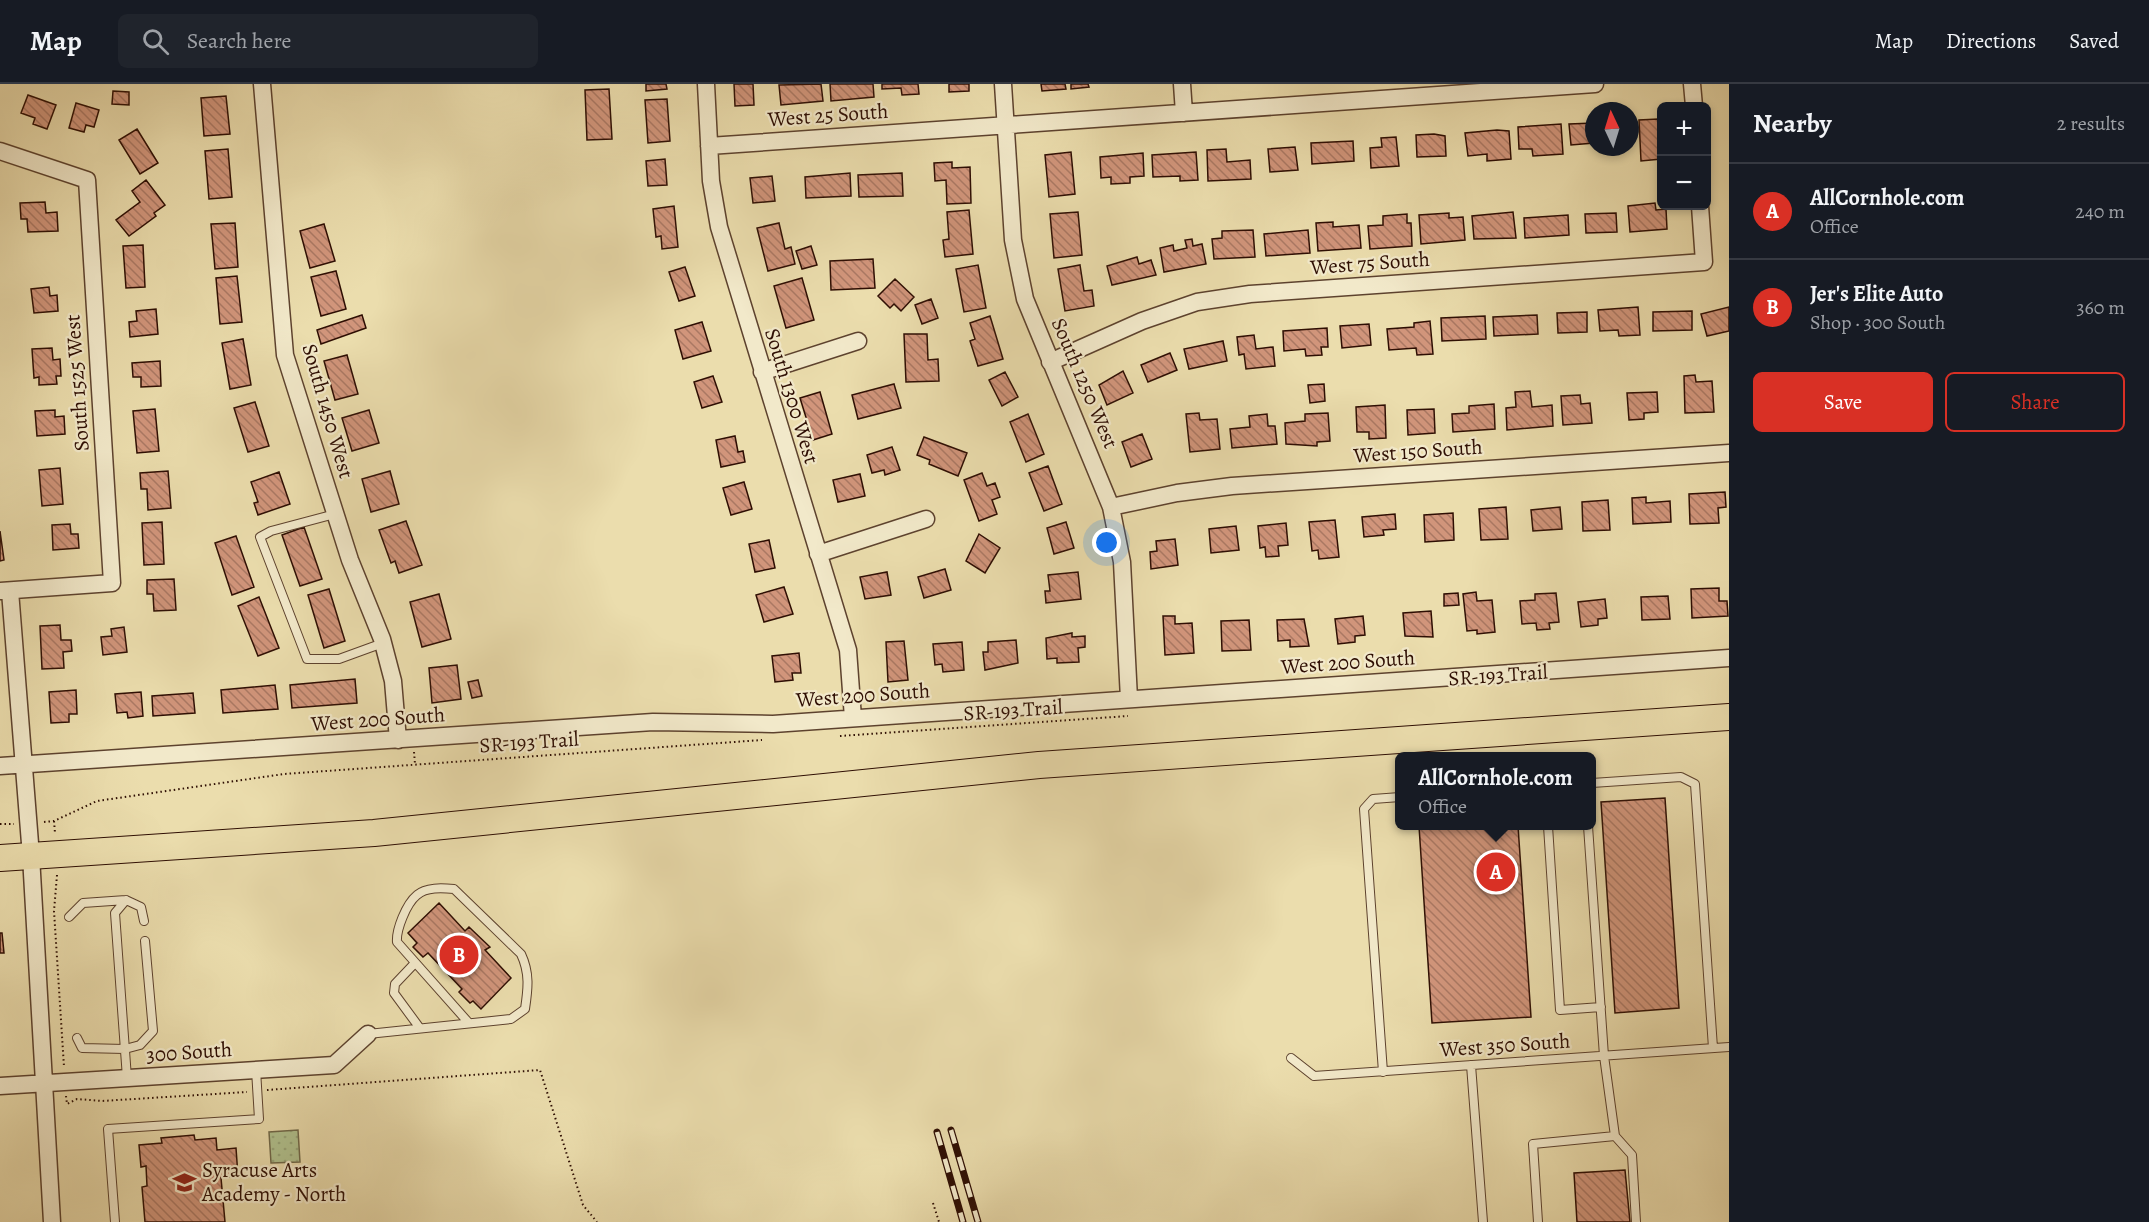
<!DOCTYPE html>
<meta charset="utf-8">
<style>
body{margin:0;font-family:Alegreya,serif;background:#20242c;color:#f1f3f6}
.controls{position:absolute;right:18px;top:18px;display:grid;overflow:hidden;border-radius:9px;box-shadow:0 3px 9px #0003}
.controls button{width:54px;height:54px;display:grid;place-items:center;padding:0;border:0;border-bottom:2px solid #363941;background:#171b24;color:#f1f3f6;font:30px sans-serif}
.compass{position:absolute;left:1585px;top:18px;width:54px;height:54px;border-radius:50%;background:#171b24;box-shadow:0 3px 9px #0003;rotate:356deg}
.you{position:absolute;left:1107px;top:459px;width:21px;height:21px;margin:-15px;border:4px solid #fff;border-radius:50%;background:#1a73e8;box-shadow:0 0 0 9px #1a73e833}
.badge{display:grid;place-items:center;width:39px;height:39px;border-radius:50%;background:#d93025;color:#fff;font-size:20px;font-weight:700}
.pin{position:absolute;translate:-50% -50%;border:3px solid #fff;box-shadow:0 2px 6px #0006}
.popup{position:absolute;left:1395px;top:668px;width:201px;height:78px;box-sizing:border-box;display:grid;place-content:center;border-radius:9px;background:#171b24;filter:drop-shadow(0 2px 4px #0005);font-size:20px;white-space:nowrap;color:#9ea1a6}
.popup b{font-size:22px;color:#f1f3f6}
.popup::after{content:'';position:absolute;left:50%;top:100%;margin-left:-12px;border:12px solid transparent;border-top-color:#171b24}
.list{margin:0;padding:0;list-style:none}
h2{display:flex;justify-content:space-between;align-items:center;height:78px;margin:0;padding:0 24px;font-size:26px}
h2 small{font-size:20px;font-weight:400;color:#9ea1a6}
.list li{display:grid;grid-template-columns:39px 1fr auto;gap:18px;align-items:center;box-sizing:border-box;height:96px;padding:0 24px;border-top:2px solid #363941}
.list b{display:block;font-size:22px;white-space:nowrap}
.list p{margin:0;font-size:20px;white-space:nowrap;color:#9ea1a6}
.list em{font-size:20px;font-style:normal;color:#9ea1a6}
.actions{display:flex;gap:12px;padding:18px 24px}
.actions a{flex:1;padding:14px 0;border:2px solid #d93025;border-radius:9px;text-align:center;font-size:21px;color:#d93025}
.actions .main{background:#d93025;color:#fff}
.icon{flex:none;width:33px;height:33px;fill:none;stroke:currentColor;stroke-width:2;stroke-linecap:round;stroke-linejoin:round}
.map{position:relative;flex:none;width:1729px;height:1138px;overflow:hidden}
header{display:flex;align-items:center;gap:36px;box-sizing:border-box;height:84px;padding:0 30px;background:#171b24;border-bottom:2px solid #363941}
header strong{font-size:28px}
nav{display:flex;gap:33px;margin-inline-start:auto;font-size:21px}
.search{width:420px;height:54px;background:#20242c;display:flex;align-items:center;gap:15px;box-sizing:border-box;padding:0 21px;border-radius:9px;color:#9ea1a6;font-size:22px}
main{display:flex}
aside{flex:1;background:#171b24}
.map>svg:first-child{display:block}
.park{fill:url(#park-dots);stroke:#706849;stroke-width:1.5}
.building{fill:url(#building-back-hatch);stroke:#2e0e03;stroke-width:1.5}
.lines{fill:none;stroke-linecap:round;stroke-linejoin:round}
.lane-casing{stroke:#5d422e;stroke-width:10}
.street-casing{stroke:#5d422e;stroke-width:19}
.primary-casing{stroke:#2e0e03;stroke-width:28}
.path{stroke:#2e0e03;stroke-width:2;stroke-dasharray:1.5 3;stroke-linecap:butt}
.lane{stroke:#f2e9ca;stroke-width:8}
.street{stroke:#f2e9ca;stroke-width:16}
.primary{stroke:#ebddad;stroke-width:26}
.rail-casing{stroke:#2e0e03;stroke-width:7}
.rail{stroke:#f2e9ca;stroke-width:4.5;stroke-dasharray:14;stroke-linecap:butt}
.labels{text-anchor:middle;stroke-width:4.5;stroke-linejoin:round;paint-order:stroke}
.street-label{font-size:21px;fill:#2e0e03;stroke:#f2e9ca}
.poi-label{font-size:21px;fill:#2e0e03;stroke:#f2e9ca;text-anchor:start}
</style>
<header>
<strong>Map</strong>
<div class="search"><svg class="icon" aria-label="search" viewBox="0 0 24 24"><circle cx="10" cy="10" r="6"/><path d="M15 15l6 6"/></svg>Search here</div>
<nav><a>Map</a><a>Directions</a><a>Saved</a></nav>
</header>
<main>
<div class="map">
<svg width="1729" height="1138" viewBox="0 0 1729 1138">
<defs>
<pattern id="park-dots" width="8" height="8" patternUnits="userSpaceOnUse" patternTransform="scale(1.5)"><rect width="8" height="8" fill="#b1c28f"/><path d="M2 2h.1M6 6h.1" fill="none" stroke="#99a67a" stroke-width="1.8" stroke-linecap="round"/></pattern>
<pattern id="building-back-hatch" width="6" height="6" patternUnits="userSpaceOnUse" patternTransform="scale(1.5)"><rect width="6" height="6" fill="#d1957b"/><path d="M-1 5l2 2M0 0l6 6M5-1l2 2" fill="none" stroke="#aa7863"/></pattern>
</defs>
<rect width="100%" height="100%" fill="#ebddad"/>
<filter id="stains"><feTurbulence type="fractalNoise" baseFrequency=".00333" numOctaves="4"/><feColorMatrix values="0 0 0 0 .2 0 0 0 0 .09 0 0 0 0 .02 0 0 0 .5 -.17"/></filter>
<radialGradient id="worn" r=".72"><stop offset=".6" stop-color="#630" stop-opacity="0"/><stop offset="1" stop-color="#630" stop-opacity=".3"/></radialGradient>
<!-- park -->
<path class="park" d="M298,1046L300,1078L271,1079L269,1048Z"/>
<!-- building -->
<path class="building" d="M646,0H666L667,5L646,7Z
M734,0H753L754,21L735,22Z
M821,0L823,17L781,21L779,1Z
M830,0H873L874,13L831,17Z
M882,0H918L919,10L902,11L901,4L882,5Z
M949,0H969V7L949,8Z
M1041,0H1065L1066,5L1042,7Z
M1071,0H1088L1089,3L1071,5Z
M609,5L612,55L587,56L585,6Z
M113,7L129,8V21L112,20Z
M28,11L56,21L47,45L33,40L35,34L21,29Z
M226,12L230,50L204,52L201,14Z
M667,15L670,57L648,59L645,16Z
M76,19L99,26L94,43L86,41L84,48L69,44Z
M1658,35L1661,75L1641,77L1639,36Z
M1594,39V59L1571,61L1569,40Z
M1561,40L1563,70L1533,72L1532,65H1519L1518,43Z
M137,45L158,79L140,90L119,56Z
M1497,46L1509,47L1511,75L1487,77V70L1468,72L1465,49Z
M1434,50L1445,52L1446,72L1417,73L1416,51Z
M1396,53L1399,82L1371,84L1370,64L1382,63L1381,54Z
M1353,57L1354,77L1312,80L1311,59Z
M1295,63L1298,86L1270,88L1268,65Z
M228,65L232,113L209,115L205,67Z
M1226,65L1227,78L1250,76L1251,95L1208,97L1207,66Z
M1071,68L1075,110L1049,113L1045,71Z
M1196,68L1198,96L1180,97V92L1153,93L1152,71Z
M1143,69L1144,92L1130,93V99L1111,100V93L1101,94L1100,73Z
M665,75L667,101L648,102L646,77Z
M952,78V84L970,83L971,119L947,120L946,96L935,97L934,79Z
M850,89L851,112L806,114L805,93Z
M902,89L903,112L859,113L858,91Z
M772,92L775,117L753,119L750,94Z
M146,96L165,121L154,129L156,132L129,152L116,136L140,118L132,107Z
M45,118L46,129L57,128L58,147L28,148L27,135H21L20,119Z
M1655,119L1656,126L1666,125L1667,145L1630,148L1628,122Z
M674,122L678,163L662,165L661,152L656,153L653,125Z
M969,126L973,170L945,173L943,156L949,155L947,128Z
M1078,128L1082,171L1054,174L1050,130Z
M1513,128L1516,154L1474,155L1472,132Z
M1449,129V134L1463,133L1465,156L1421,160L1419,131Z
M1616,129L1617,148L1586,149L1585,130Z
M1407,130V139H1411L1412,162L1370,165L1368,142L1383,141V132Z
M1568,131L1569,151L1525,154L1524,134Z
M1333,138V143L1359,141L1361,164L1318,167L1316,139Z
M235,139L238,183L215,185L211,140Z
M779,139L785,165L791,163L795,180L768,187L757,144Z
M324,140L335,177L310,184L300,147Z
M1253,146L1255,173L1214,175L1212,155L1222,154V147Z
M1308,146L1310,169L1266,172L1264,150Z
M1192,155L1193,162L1202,160L1206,180L1164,188L1160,164L1173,161L1174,167L1187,164L1185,156Z
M143,161L145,203L126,204L123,162Z
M811,162L817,181L802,185L796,167Z
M1137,173L1139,180L1151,176L1156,191L1112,201L1107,182Z
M873,175L875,204L831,206L830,177Z
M978,181L986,224L964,228L956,185Z
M1080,181L1084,207L1092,206L1094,222L1065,227L1058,185Z
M685,183L695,212L679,217L669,188Z
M336,187L346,225L321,232L311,193Z
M237,192L242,238L220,240L216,194Z
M802,194L814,236L786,244L774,202Z
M895,195L914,213L901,227L894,220L890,224L878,212Z
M49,203L50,212L57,211L58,227L34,229L31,205Z
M931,215L938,234L922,240L915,221Z
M1638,223L1640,251L1619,252L1618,246L1600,247L1598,226Z
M1729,223V247L1707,252L1701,230Z
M156,225L158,250L130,253L129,238L137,237L136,227Z
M1692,227V246L1653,247V228Z
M1587,228V248L1558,249L1557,229Z
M362,231L366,244L321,260L317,246Z
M1537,231L1538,250L1494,252L1493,233Z
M990,232L1003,275L978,282L970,257L975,255L970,239Z
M1485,232L1486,255L1442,257L1441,234Z
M1430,237L1433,270L1417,271L1416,264L1389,266L1387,245L1414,243V239Z
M702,238L711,267L683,275L675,246Z
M1369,240L1371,261L1342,264L1340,242Z
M1327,244L1328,263H1321L1322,271L1306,272L1305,265L1284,267L1283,247Z
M904,250H927L928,276L938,275L939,297L906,298Z
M1254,251L1256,265L1273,263L1275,282L1246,285L1244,270L1239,271L1237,253Z
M243,255L251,301L230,305L222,259Z
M1223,257L1227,277L1189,285L1184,265Z
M52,264L53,276L60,275L61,292H56L57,300L39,301V293L34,294L32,265Z
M1170,269L1177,286L1148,298L1141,281Z
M347,271L358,310L335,316L324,277Z
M160,277L161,302L141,303V293H133L132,279Z
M1123,287L1133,309L1107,321L1099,301Z
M1005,288L1018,313L1002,322L989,296Z
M1695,291L1696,298L1712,297L1714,328L1685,329L1684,292Z
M713,292L722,318L702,324L694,298Z
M894,300L901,324L858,335L852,311Z
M1324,300L1325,317L1310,319L1308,301Z
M1530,307L1532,323L1552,321L1553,342L1507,346L1506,324L1516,323L1515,308Z
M820,308L832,350L813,356L800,314Z
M1657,308L1658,328L1644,329V335L1629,336L1627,309Z
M1580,311L1581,320L1590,319L1592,339L1563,341L1561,312Z
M255,318L269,362L248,368L234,324Z
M1494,320L1495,345L1453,348L1452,330L1469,329V322Z
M1385,321L1386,354L1369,355V348H1357L1356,323Z
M155,325L159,367L137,369L133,327Z
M1434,325L1435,349L1408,351L1407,326Z
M55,326V333L64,332L65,350L37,352L35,327Z
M369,326L379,359L352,367L342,334Z
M1199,329L1200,336L1217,335L1220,365L1190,368L1186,330Z
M1328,329L1330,357L1317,358V362L1286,360L1285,339L1305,337V330Z
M1028,330L1044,370L1026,378L1010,338Z
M1267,330L1268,342H1275L1277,360L1232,364L1230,345L1250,343L1249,332Z
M1142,350L1152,375L1131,383L1122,358Z
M735,352L738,368L743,367L745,378L721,383L716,356Z
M924,353L967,369L958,392L929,380L930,376L917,371Z
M892,363L900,386L885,391L884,386L872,389L867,371Z
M1048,382L1062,420L1044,427L1029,389Z
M60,384L63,420L42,422L39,386Z
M168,387L171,424L148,426L147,405H141L140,389Z
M390,387L399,420L371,428L362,395Z
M279,388L290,420L258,431L254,419L258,418L251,398Z
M982,389L987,402L995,399L1000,413L992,416L997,430L979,437L964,396Z
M860,390L865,412L838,418L833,396Z
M744,398L752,425L731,431L723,404Z
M1725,408L1726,423L1718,424L1719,439L1690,440L1689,410Z
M1646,413V419L1670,417L1671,438L1633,440L1632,414Z
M1608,416L1610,446L1583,447L1582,418Z
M1506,423L1508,455L1481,456L1479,425Z
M1560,423L1562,445L1533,447L1531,426Z
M1453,429L1454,456L1425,458L1424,431Z
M1395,430L1396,445L1383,446L1384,451L1364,453L1362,433Z
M1335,436L1339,473L1319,475L1318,466L1312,467L1309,438Z
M406,437L422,481L399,489L395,477L391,479L379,446Z
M162,438L164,480L144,481L142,439Z
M1066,438L1074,464L1054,470L1047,444Z
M1286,439L1288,461L1278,462L1279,472L1266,473L1265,463L1260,464L1258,442Z
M70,440L71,450H78L79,464L53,466L52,441Z
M1236,442L1239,466L1211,469L1209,445Z
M304,443L322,495L300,502L282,451Z
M0,447L4,476L0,477Z
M979,450L1000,464L985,489L966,477Z
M236,452L254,503L232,511L215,459Z
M1175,455L1178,481L1151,485L1150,468L1157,467L1156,457Z
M769,456L775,484L755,488L749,460Z
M945,485L951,506L924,514L918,493Z
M887,488L891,511L865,515L860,493Z
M1078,488L1081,515L1046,519L1045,507H1050L1048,491Z
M174,495L176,526L154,527L153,510H147V496Z
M784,503L793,530L764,538L756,511Z
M1719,504V517H1727L1728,532L1692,534L1691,505Z
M329,505L345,557L324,564L308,511Z
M1476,508L1477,517L1492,516L1495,548L1477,550V546L1467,547L1463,510Z
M1458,509L1459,521L1444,522V510Z
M1556,509L1559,538L1549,539L1550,545L1537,546L1536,539L1522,540L1520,517L1535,516V510Z
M439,510L451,555L422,563L410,518Z
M1668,512L1670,535L1642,536L1641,513Z
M259,513L279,564L258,572L238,522Z
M1605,515L1607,534L1598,535V541L1581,543L1578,518Z
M1431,527L1433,553L1405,552L1403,529Z
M1163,532H1175V540L1192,539L1194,569L1165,571Z
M1363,532L1365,551L1355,552V558L1338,560L1335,535Z
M1304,535L1309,562L1290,563V556L1278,557L1277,536Z
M1249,536L1251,566L1222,567L1221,537Z
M60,541L61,556H71L72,567L63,568L64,584L42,585L40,542Z
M124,543L127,568L103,571L101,553L112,552L111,545Z
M1072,549V553L1085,552V563L1078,564L1079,578L1057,579V574L1047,575L1046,554Z
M1016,556L1018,579L985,586L983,568H988V558Z
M904,557L908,596L888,598L886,558Z
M962,558L964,586L943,588L942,580L935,581L933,560Z
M799,569L801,589H792L793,596L775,598L772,572Z
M457,581L461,615L432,619L429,584Z
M355,595L357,619L292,624L290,601Z
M478,596L482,612L472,614L468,598Z
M275,601L278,625L223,629L221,606Z
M76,606L77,630H69V638L51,639L49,608Z
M141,608L143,632L128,634L127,628L117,629L115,610Z
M193,609L195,629L153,632L152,612Z
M1665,714L1679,924L1615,929L1601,718Z
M1419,742H1518L1531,933L1432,939Z
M439,819L465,847L469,843L490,863L485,866L511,894L481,925L473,917L470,919L459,908L462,905L428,869L423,873L413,863L417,859L408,849Z
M0,849H2L4,869H0Z
M194,1051L195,1056L216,1054L217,1066L236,1064L238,1092L221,1094L225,1138H145L142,1103L147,1102L146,1082L141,1083L139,1061L162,1059L161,1054Z
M1625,1086L1630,1138H1577L1574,1089Z"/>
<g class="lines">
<defs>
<path id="lane" d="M335,430L271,447L260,453L307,575H339L383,559
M1592,699L1681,693L1695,700L1713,964
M1548,742L1560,926L1601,923
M126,816L115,829L127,994
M69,833L83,819L126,816L141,823L144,837
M414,880L395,900L394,909L419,943
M368,950L511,935L525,925C528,905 530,889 521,870L454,805C442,804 426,803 417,811C406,820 396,846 397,858L468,938
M77,954L82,964L125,965L140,961L153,947L145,857
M1291,974L1314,992L1729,963
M1471,981L1483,1138
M1383,988L1364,725L1373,715L1400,713
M1615,1052L1632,1071L1636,1138
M115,1138L108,1045L259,1035L256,986
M1538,1138L1533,1060L1615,1052L1604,972L1588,742"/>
<path id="street" d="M262,0L285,271L350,476L382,555L393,597L398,656
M706,0L711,97L719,143L848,566L853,634
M1003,0L1013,156L1025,215L1111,423L1122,478L1129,615
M1182,0L1184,29
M1692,0L1694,22
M709,62L1595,0
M0,67L87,96L112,499L0,507
M1050,278L1142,237L1197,218L1250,210L1704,178L1700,122
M762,288L858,257
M1111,423L1177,409L1232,402L1729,369
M818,470L926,435
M10,507L31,772L52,1138
M0,682L653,638L773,640L1729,574
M0,1002L334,981L368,950"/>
<path id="primary" d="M0,774L374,749L1039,681L1729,633"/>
</defs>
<!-- lane casing -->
<use href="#lane" class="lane-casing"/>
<!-- street casing -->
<use href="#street" class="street-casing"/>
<!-- primary casing -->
<use href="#primary" class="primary-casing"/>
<!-- path -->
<path class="path" d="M840,652L1128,632
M414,668L415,680
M54,737L55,749
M44,738L54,737L97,717L284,690L762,656
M0,740H14
M57,791L54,827L64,983
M267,1006L540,986L583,1121L597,1138
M66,1012L67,1020L77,1015L102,1017L247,1008
M933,1119L939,1138"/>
<!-- lane -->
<use href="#lane" class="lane"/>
<!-- street -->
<use href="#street" class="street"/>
<!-- primary -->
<use href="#primary" class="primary"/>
<defs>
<path id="rail" d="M951,1046L978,1138
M937,1048L963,1138"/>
</defs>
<!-- rail casing -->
<use href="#rail" class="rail-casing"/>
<!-- rail -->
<use href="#rail" class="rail"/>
</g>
<!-- icons -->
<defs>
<symbol id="school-bare" viewBox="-9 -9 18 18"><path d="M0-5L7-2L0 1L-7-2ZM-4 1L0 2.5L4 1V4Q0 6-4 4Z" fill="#8f2418" stroke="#f2e9ca" stroke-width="2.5" paint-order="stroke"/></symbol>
</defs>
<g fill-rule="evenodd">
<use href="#school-bare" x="168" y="1082" width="33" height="33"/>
</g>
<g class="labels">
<!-- street labels -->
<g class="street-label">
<text transform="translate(828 31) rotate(-4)" y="7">West 25 South</text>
<text transform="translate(1370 179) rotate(-4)" y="7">West 75 South</text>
<text transform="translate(77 299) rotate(-94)" y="7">South 1525 West</text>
<text transform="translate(1085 299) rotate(67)" y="7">South 1250 West</text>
<text transform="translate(792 312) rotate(73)" y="7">South 1300 West</text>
<text transform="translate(328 327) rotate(74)" y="7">South 1450 West</text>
<text transform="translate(1418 367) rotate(-4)" y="7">West 150 South</text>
<text transform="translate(1348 578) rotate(-4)" y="7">West 200 South</text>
<text transform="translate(1498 591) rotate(-4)" y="7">SR-193 Trail</text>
<text transform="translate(863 611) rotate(-4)" y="7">West 200 South</text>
<text transform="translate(1013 626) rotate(-4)" y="7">SR-193 Trail</text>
<text transform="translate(378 635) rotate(-4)" y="7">West 200 South</text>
<text transform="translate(529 658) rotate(-4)" y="7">SR-193 Trail</text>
<text transform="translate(1505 961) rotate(-4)" y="7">West 350 South</text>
<text transform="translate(189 968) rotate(-4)" y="7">300 South</text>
</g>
<!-- poi labels -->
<g class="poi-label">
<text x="202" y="1093">Syracuse Arts<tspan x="202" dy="24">Academy - North</tspan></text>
</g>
</g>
<rect width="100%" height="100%" filter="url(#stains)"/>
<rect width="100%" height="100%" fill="url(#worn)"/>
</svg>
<div class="controls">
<button>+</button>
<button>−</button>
</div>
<svg class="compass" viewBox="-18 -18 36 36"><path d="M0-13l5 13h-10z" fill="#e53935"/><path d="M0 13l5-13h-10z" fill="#9ea1a6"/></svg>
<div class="you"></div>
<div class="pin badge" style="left:1496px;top:788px">A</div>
<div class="popup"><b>AllCornhole.com</b>Office</div>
<div class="pin badge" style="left:459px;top:871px">B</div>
</div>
<aside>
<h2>Nearby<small>2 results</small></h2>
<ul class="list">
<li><span class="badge">A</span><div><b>AllCornhole.com</b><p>Office</p></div><em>240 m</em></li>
<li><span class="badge">B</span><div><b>Jer's Elite Auto</b><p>Shop · 300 South</p></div><em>360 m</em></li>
</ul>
<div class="actions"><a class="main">Save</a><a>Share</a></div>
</aside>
</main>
